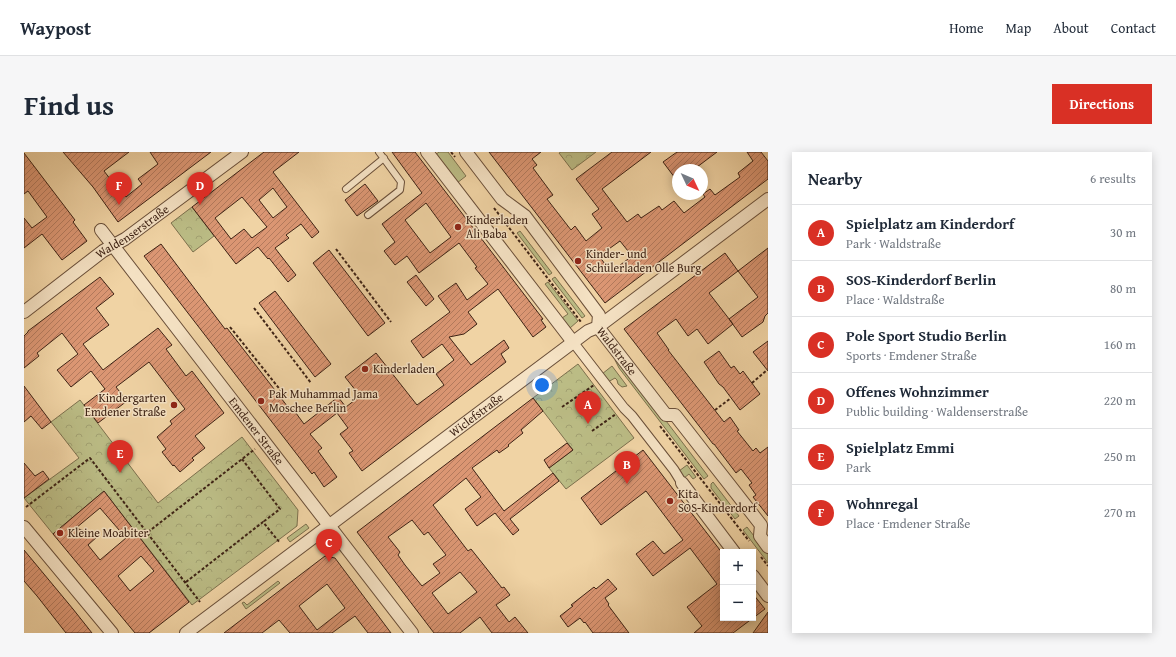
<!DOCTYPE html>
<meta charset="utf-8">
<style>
body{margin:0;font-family:"Gentium Book Plus",serif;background:#f6f6f7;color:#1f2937}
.controls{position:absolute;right:12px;bottom:12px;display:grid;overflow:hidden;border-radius:0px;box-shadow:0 2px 10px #0003}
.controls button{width:36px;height:36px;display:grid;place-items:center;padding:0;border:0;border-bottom:1px solid #e0e1e3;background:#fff;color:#1f2937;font:20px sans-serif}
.compass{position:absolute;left:648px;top:12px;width:36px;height:36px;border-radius:50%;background:#fff;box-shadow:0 2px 10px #0003;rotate:134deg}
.you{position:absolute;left:518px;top:233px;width:14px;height:14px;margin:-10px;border:3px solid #fff;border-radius:50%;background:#1a73e8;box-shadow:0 0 0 6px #1a73e833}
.badge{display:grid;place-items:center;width:26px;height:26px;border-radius:50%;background:#d93025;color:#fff;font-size:13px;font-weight:700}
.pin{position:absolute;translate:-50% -33px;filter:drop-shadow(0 1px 2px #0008)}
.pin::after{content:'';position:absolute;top:21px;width:14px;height:12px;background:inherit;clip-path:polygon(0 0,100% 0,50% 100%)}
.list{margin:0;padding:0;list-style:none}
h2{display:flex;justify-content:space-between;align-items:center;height:52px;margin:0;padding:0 16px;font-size:17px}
h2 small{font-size:13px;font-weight:400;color:#747a83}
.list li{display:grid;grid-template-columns:26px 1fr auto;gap:12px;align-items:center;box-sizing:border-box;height:56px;padding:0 16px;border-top:1px solid #e0e1e3}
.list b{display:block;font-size:15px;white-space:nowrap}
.list p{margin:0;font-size:13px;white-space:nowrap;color:#747a83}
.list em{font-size:13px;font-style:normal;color:#747a83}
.map{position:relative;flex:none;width:744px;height:481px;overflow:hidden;border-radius:0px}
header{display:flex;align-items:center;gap:24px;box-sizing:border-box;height:56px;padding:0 20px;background:#fff;border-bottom:1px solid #e0e1e3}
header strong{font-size:19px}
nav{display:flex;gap:22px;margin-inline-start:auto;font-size:14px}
.intro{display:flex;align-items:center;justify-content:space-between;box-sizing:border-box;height:96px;padding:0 24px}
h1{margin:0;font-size:28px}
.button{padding:10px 18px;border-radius:0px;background:#d93025;color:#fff;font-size:14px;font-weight:700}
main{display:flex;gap:24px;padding:0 24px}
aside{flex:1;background:#fff;border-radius:0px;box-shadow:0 2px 10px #0003}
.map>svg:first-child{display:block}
.green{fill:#bbbc85;stroke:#7c704d}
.park{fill:url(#park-crowns);stroke:#7c704d}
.building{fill:url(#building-hatch);stroke:#3e2315;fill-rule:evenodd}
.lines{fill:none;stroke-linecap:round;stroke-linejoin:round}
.service-casing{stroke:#6a4f39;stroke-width:8}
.pedestrian-casing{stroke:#6a4f39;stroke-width:11}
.minor-casing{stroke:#6a4f39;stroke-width:14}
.path{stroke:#3e2315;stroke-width:2;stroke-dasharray:3 2;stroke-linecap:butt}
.service{stroke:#f5e2c4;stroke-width:6}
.pedestrian{stroke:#f5e2c4;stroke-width:9}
.minor{stroke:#f5e2c4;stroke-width:12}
.poi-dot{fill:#8f2418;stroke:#f5e2c4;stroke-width:1.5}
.labels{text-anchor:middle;stroke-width:3;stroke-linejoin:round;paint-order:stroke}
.poi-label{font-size:12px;fill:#3e2315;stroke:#f5e2c4;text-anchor:start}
.street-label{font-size:12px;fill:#3e2315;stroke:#f5e2c4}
</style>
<header>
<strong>Waypost</strong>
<nav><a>Home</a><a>Map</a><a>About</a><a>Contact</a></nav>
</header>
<div class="intro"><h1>Find us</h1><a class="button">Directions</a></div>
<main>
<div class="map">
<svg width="744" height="481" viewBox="0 0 744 481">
<defs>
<pattern id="park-crowns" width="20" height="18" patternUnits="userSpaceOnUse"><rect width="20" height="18" fill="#bbbc85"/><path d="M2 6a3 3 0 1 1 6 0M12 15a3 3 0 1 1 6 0" fill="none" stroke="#a2a172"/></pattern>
<pattern id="building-hatch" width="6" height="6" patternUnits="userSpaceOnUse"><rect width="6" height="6" fill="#db9673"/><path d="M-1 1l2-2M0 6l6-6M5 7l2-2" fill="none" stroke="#b37a5d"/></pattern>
</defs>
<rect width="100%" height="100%" fill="#f0d3a4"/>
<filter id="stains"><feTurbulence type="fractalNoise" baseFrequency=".005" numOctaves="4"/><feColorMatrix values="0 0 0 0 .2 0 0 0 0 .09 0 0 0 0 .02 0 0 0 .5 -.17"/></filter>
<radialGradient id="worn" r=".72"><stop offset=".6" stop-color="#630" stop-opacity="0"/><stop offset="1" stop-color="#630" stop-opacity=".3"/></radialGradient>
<!-- green -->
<path class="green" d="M415,0H424L442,24L433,31L411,3Z
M496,79L528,121L525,123L493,81Z
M531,125L561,164L558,166L528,127Z
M524,130L554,169L546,176L538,166L544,162L521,132Z
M594,206L684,324L680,327L595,216L591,208Z
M588,214L603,234L598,235L594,232L593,228L591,226L584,230L578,222Z
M663,313L672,325L669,327L665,322L660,326L655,319Z
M689,330L715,364L711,367L687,336V332Z
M282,372L285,376L266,390L263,386Z
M723,375L744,402V411L719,378Z
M254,429L256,431L222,457L218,451L220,450L223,453Z"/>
<!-- park -->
<path class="park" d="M537,0H572L548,18L535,1Z
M168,55L190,84L169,100L147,71Z
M554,212L610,286L542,337L525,316L549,298L509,246Z
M56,248L134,351L218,285L274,358L273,374L168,453L80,339L29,382L0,346L55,306L27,270Z"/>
<!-- building -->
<path class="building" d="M39,0H105L80,19L93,36L95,35L102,45L118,32L114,27L134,12L126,0H187L94,70L69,35Z
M240,0H275L249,20L295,80L288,86L277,72L262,83L265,86L251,96L272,123L264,130L245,106L244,107L234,95L212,112L168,55ZM249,36L263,55L249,66L235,48ZM218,45L243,75L228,86L220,77L207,87L191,66Z
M368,0H391L519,167L517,168L522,175L509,185L474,137L444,160L453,172L440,182L425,185L447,213L480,188L485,196L477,202L482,210L338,319L325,301L329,299L316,282L324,276L313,261L286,282L298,296L294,299L313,325L300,335L290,320L288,322L120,104L137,92L201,177L203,176L267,259L269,257L280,272L314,245L322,255L336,244L321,225L352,201L393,253L420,233L412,222L430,208L418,192L399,206L387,189L426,160L414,144L432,131L443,148L464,132L451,116L453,115L435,91L395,121L383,104L371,113L360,99L371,90L358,72L398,41ZM402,51L427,85L406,101L381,68Z
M465,0H517L508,7L513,13L509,16L529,43L523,47L547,78L551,74L562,89L578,76L568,62L575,57L552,27L588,0H627L578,37L603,70L614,62L617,66L635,54L638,58L650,49L660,61L681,45L679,42L686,37L691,43L716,25L714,21L729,9L723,0H737L744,9V27L581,151ZM596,89L608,104L587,120L575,104Z
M653,0H693L669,18H654V30L639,10Z
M0,1L51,68L49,70L63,89L38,108L18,82L0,96V66L8,76L23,65L4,39L0,42Z
M341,32L354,49L333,64L321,48Z
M744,96V161L741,164L739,170L718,185L705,167L734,145L714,119L685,141L709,172L684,192L673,177L664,184L652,167L633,181L645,198H644L700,270L706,265L715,278L713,279L729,299L732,296L736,301L744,295V364L729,345L732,343L725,333L728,331L717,317L712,321L690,292H689L600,177L701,101L714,119Z
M305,98L361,171L344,184L289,111Z
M392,123L410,147L402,154L383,130Z
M76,125L90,142L72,156L85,173L59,192L79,218L134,176L148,193L142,197L162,224L168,219L200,261L171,284L181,296L168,306L170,308L156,320L150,313L149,314L138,300L142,297L133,285L148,272L146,269L161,257L125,210L92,235L103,249L74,271L60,253L81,237L67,219L47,235L33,218L54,202L38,181L13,201L15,204L0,216V184L4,180V179Z
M251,139L307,212L291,225L235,151Z
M744,189V219L729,200Z
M695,199L707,216L710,214L716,222L719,219L736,242L716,258L699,235L695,232L680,210Z
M0,234L27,270L18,277L7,264L0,270Z
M509,246L519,259L497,278L499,281L484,293L485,294L475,301L473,298L448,316L480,359L529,321L535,329L486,367L495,378L489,383L471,361L453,374L441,357L457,345L442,326L409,353L444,399L447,397L478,436L480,435L486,443L472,453L485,470L491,465L504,481H468L456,465L436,481H410L333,380ZM388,368L400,383L404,380L422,403L409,412L416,421L398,434L381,413L374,403L376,400L364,385ZM436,420L453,440L424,462L408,441Z
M543,291L549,298L525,316L520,308Z
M619,298L699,402V466H729V442L741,457L709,481H670L678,474L663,455L693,432L666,396L629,424L612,402L629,389L640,402L659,388L622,339L577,373L557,346Z
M0,311L11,324L19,319L25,327L0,346Z
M80,339L165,450L125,481H111L29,382ZM76,356L102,386L76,408L64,393L74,384L52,376ZM117,404L130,419L106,439L94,424Z
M0,398L49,457L68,481H42L13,444L0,429Z
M301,404L311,406L367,481H344L331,464L308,481H266L255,468L238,481H200ZM303,432L321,456L293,478L275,454Z
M584,427L593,437L581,446L585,452L584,453L605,481H569L561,470L560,471L556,466L544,475L536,464L549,454L547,453L570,435L572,437Z
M744,460V481H729Z"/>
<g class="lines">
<defs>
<path id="service" d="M322,37L360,6
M344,63L376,38L377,30L355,0"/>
<path id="pedestrian" d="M549,190L600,256L608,264L650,318L658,331"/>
<g id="minor">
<path d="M403,0L549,190"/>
<path id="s1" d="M442,0L478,47L501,64L575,163L574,175L642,263H651L737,373L736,384L744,395"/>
<path id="s2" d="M77,78L388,481"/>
<path id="s3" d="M0,160L79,99L101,87L218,0"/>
<path d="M658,331L710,400"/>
<path d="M0,375L88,481"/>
<path d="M729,424L744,444"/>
<path id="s4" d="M162,481L564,179L574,175L744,47"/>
</g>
</defs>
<!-- service casing -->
<use href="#service" class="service-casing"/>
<!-- pedestrian casing -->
<use href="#pedestrian" class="pedestrian-casing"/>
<!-- minor casing -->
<use href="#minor" class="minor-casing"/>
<!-- path -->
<path class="path" d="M427,0L431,5
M470,56L557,170
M312,97L367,170
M230,156L287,231
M206,175L262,245
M728,231L743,218
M538,255L570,233
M691,258L707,246
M636,274L725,389
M568,279L592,262
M218,307L256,357L239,370
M2,355L66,306L176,450
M124,380L231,297
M737,405L744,414
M162,430L239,370L256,391"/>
<!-- service -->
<use href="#service" class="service"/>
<!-- pedestrian -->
<use href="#pedestrian" class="pedestrian"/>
<!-- minor -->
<use href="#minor" class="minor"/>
</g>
<!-- markers -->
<g class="poi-dot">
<circle cx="434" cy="75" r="4"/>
<circle cx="554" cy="109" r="4"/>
<circle cx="341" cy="217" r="4"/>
<circle cx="237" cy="249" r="4"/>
<circle cx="150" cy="253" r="4"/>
<circle cx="646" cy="349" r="4"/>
<circle cx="36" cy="381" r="4"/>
</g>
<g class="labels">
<!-- poi labels -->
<g class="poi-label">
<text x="442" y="72">Kinderladen<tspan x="442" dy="14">Ali Baba</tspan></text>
<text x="562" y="106">Kinder- und<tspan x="562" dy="14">Schülerladen Olle Burg</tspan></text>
<text x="349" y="221">Kinderladen</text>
<text x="245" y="246">Pak Muhammad Jama<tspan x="245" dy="14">Moschee Berlin</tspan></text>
<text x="142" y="250" text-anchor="end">Kindergarten<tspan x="142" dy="14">Emdener Straße</tspan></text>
<text x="654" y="346">Kita<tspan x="654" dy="14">SOS-Kinderdorf</tspan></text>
<text x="44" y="385">Kleine Moabiter</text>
</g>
<!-- street labels -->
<g class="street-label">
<text dy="4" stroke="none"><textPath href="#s3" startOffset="135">Waldenserstraße</textPath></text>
<text dy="4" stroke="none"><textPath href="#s1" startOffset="254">Waldstraße</textPath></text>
<text dy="4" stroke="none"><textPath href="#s4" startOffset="363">Wiclefstraße</textPath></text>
<text dy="4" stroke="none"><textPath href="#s2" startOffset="254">Emdener Straße</textPath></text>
</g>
</g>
<rect width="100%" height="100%" filter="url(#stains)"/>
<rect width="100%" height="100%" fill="url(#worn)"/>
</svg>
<div class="controls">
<button>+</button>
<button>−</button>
</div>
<svg class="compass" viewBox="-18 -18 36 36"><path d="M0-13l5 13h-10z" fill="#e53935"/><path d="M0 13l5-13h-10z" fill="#747a83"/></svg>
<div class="you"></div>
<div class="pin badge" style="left:564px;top:272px">A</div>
<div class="pin badge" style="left:603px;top:332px">B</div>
<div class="pin badge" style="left:305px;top:410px">C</div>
<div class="pin badge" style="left:176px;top:53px">D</div>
<div class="pin badge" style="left:96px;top:321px">E</div>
<div class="pin badge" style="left:95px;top:53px">F</div>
</div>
<aside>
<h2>Nearby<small>6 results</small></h2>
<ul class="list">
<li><span class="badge">A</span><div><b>Spielplatz am Kinderdorf</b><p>Park · Waldstraße</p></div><em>30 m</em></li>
<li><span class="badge">B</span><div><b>SOS-Kinderdorf Berlin</b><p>Place · Waldstraße</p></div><em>80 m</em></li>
<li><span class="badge">C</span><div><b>Pole Sport Studio Berlin</b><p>Sports · Emdener Straße</p></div><em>160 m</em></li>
<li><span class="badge">D</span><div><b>Offenes Wohnzimmer</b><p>Public building · Waldenserstraße</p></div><em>220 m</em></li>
<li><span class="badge">E</span><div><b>Spielplatz Emmi</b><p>Park</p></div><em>250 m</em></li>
<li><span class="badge">F</span><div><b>Wohnregal</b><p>Place · Emdener Straße</p></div><em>270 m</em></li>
</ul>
</aside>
</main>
